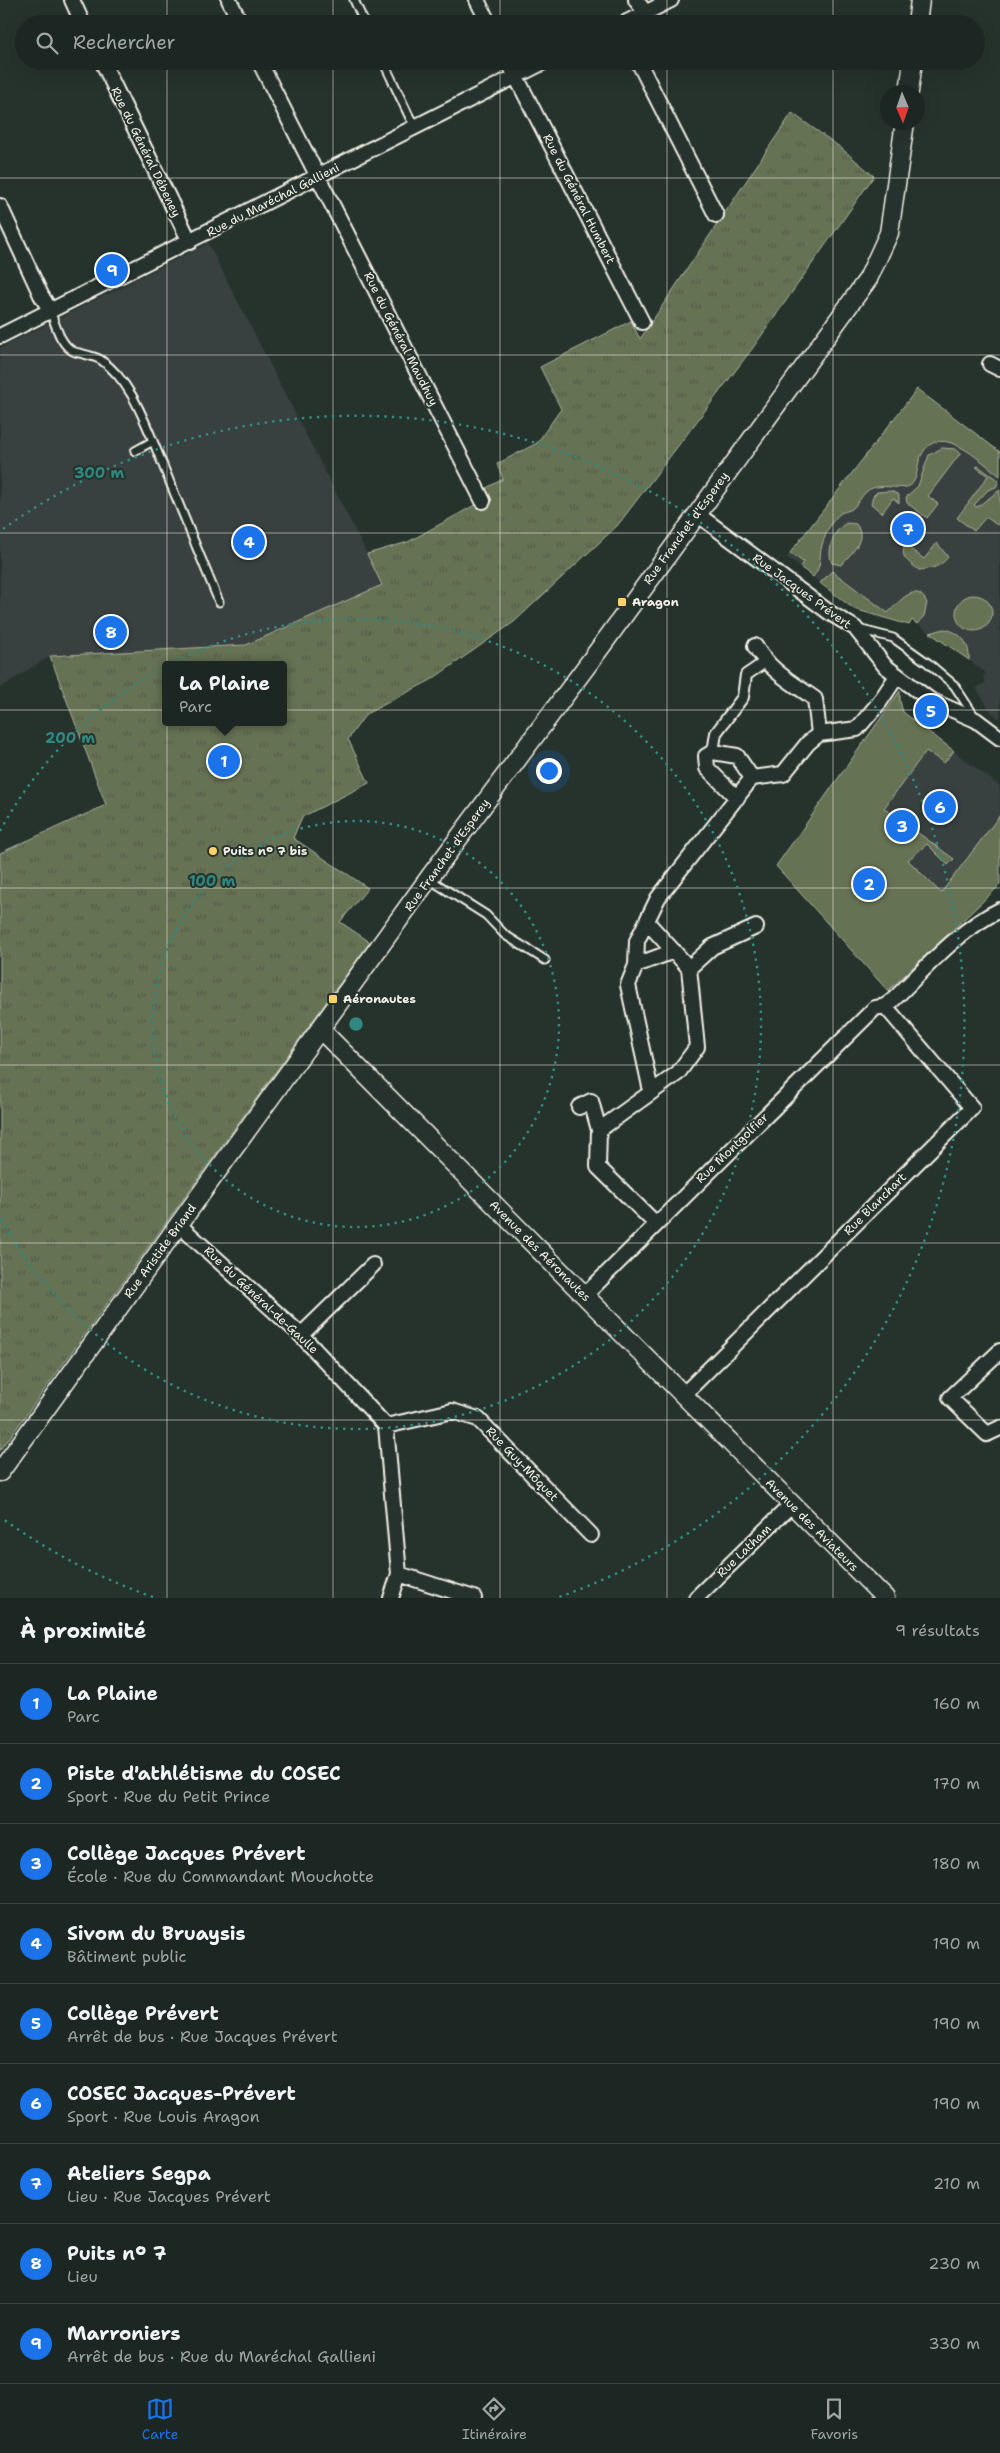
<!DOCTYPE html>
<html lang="fr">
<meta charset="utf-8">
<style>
body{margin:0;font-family:"Shantell Sans",sans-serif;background:#252e2a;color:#f1f3f6}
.compass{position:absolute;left:880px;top:85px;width:45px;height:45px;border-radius:50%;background:#1c2622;box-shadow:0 5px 20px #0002;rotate:178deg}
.you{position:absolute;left:548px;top:770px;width:18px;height:18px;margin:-12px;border:4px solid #fff;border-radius:50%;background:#1a73e8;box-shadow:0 0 0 8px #1a73e833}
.badge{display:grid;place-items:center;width:32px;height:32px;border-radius:50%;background:#1a73e8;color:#fff;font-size:16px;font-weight:700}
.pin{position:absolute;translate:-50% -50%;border:2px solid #fff;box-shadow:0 1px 5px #0006}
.popup{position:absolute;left:162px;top:661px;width:125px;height:65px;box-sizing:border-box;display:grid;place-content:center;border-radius:5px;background:#1c2622;filter:drop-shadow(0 1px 4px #0005);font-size:16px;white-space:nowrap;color:#a0a5a5}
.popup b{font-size:19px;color:#f1f3f6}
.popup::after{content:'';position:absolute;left:50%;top:100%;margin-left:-10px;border:10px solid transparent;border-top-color:#1c2622}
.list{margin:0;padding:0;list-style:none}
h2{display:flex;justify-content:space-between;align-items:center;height:65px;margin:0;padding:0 20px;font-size:21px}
h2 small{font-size:16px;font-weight:400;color:#a0a5a5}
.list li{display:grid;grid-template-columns:32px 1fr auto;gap:15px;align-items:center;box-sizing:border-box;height:80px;padding:0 20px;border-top:1px solid #3a4340}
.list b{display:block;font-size:19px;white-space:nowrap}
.list p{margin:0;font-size:16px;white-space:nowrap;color:#a0a5a5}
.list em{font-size:16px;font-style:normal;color:#a0a5a5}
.icon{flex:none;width:28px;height:28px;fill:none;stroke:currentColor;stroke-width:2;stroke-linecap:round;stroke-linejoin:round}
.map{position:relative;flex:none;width:1000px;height:1598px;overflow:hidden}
.search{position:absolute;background:#1c2622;box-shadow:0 5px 20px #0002;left:15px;right:15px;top:15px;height:55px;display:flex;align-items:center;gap:12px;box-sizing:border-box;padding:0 18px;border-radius:28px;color:#a0a5a5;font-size:19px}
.sheet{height:785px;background:#1c2622}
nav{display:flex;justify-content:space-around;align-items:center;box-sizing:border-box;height:70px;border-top:1px solid #3a4340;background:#1c2622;font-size:14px;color:#a0a5a5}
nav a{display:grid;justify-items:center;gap:2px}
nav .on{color:#1a73e8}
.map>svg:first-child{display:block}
.built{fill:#384040}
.green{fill:#657253;stroke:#acb29e}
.park{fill:url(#park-tufts);stroke:#acb29e;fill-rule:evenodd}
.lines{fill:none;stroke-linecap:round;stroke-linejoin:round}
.service-casing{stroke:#f4f1e8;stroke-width:11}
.pedestrian-casing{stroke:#f4f1e8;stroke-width:14}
.minor-casing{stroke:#f4f1e8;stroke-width:18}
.tertiary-casing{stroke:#f4f1e8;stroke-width:21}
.service{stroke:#26332d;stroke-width:7}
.pedestrian{stroke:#26332d;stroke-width:10}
.minor{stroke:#26332d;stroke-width:14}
.tertiary{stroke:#26332d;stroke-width:18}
.grid{fill:none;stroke:#f4f1e8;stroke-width:1;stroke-opacity:0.55}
.ring{fill:none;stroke:#318880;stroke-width:2.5;stroke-dasharray:2.5 5}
.poi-dot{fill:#ffd166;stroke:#26332d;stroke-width:2}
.labels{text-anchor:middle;stroke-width:4;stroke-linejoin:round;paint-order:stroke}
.street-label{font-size:12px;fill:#f4f1e8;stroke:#26332d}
.poi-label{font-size:12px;font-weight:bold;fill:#f4f1e8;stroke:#26332d;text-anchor:start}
.centre{fill:#318880;stroke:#26332d;stroke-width:2.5}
.ring-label{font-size:15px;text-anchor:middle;font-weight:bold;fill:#318880;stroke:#26332d;stroke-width:4;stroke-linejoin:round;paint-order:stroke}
</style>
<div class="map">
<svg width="1000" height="1598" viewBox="0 0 1000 1598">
<defs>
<pattern id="park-tufts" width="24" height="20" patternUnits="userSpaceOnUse" patternTransform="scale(1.25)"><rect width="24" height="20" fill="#657253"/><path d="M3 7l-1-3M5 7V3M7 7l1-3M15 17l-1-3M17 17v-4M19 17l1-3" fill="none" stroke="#565b4c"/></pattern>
</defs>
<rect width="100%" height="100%" fill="#26332d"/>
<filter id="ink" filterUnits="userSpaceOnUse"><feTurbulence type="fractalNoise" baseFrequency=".02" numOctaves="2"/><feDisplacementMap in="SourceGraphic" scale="10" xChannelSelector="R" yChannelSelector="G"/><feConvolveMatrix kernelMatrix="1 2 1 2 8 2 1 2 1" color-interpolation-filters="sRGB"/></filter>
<g filter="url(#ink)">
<!-- built -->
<path class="built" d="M208,243L383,585L246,645L50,656L0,688V348Z
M917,389L1000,452V719L991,712L976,688L986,682L983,677L986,673L912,620L909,625L854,609L787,557Z
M900,691L901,708L907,716L1000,786V885L888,991L776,866Z"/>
<!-- green -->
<path class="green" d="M917,389L1000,452V476C981,462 939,419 921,456C916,466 919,477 911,485C902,492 880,481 867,491C861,496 858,504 852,509C849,511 845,511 841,513C831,520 826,533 822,545C818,559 823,564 813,577L800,567L803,562L790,553Z
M942,448L955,449L962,454L959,455L928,496L938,504L927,518L907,503L906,497L918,486L929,455Z
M978,466L999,481L996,487L988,490L974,505L977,507L1000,490V521L997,525L986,517L974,531L957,518L988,476L976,467Z
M891,491L899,495V503L893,498L882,513L871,504L873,496L877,492Z
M847,523L856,524C868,540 851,553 841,565L832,563C826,551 834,528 847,523Z
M937,543L948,557C941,567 930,569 919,570C910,563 899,558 905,545L924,559Z
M832,571L888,613C898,603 916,579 927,603L924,616L917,624L912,620L909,625L854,609L820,583Z
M956 613a18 18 0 1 1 36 0a18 18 0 1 1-36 0Z
M944,629C961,632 970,643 969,660L930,633Z
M900,691V701L903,712L954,751L944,763L926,751L884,808L954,859L948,865L927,844L908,860L941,893L1000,815V885L888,991L776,866Z"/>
<!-- park -->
<path class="park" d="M792,113L841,148L874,176L752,349L617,526L514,622L431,680L366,714L348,739L369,783L302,817L293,838L368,888L340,922L370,942L0,1451V853L106,805L50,656L246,645L382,585L367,554L408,542L482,501L479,492L503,479L497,464L537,443L561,409L540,367L631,321L640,339ZM165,665H283V722H165Z"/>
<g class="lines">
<defs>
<path id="service" d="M354,0L365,24
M383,61L410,118L417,127
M50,310C55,323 60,346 75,352C83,354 94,356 101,360C128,379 141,412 153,441L135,451
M153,441L219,602
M858,629L893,638L928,663L954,685L975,717
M429,879L486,915L505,935L545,960"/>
<path id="pedestrian" d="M713,752L716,733L743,697L746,675L765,662"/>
<path id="minor" d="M72,0L83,24
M229,0L241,24
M477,0L489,24
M636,0L645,12
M623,24L671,0
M102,61L190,242
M259,61L483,501
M508,61L642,322
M638,61L716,215
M0,206L41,295L50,310
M0,336L546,61
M990,364L1000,369
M697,514L830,613L855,628L885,666L930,700L976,720L1000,738
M755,646C771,672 790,681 815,699L819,734
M737,798L707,768L706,756L713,752L737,756L752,778
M647,922L689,968L697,1047L678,1073L599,1130L598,1167L655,1223
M636,965L674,951
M689,968L712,947L756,927
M651,1091L628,985L636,965L637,941L658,898L752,778L783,774L808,743L819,734L857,729L879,703L897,676
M579,1107L591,1101L599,1130
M179,1225L301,1335L386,1426L399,1574L391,1598
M584,1296L875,1008L885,1006L892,1001C925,969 958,930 1000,910
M301,1335L373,1265
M1000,1351L950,1398L987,1434L1000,1428
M683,1395L972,1108L885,1006
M386,1426L452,1411L478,1419L591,1535
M399,1574L474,1598
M696,1598L792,1504"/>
<path id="tertiary" d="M917,24L920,0
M909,92L913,61
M320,1029L885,1598
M0,1472L429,878L603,644L868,279L889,233L905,122"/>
</defs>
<!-- service casing -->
<use href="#service" class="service-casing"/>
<!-- pedestrian casing -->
<use href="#pedestrian" class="pedestrian-casing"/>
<!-- minor casing -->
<use href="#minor" class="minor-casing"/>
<!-- tertiary casing -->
<use href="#tertiary" class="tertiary-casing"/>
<!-- service -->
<use href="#service" class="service"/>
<!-- pedestrian -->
<use href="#pedestrian" class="pedestrian"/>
<!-- minor -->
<use href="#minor" class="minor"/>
<!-- tertiary -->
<use href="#tertiary" class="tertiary"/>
</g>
</g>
<!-- grid -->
<path class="grid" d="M167,0V24M333,0V24M500,0V24M667,0V24M833,0V24M167,61V1598M333,61V1598M500,61V1598M667,61V1598M833,61V1598M0,178H1000M0,355H1000M0,533H1000M0,710H1000M0,888H1000M0,1065H1000M0,1243H1000M0,1420H1000"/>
<!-- distance rings -->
<g class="ring">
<circle cx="356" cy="1024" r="203"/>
<path d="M0 831A405 405 0 1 1 0 1217"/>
<path d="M153 1597A608 608 0 0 1 3 1519M3 529A608 608 0 1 1 559 1597"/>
</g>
<!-- markers -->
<g class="poi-dot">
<rect x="617" y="597" width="10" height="10" rx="2.5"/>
<circle cx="213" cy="851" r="5"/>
<rect x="328" y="994" width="10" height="10" rx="2.5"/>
</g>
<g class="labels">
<!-- street labels -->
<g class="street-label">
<text transform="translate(146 152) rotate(64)" y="4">Rue du Général Débeney</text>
<text transform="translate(579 199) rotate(63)" y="4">Rue du Général Humbert</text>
<text transform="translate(273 200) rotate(-27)" y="4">Rue du Maréchal Gallieni</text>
<text transform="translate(401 339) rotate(63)" y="4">Rue du Général Maudhuy</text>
<text transform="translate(686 528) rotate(-54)" y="4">Rue Franchet d'Esperey</text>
<text transform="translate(802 591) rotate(36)" y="4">Rue Jacques Prévert</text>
<text transform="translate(447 855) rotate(-54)" y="4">Rue Franchet d'Esperey</text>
<text transform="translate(732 1148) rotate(-44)" y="4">Rue Montgolfier</text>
<text transform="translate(875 1204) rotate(-45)" y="4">Rue Blanchart</text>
<text transform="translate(160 1251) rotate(-54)" y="4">Rue Aristide Briand</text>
<text transform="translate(540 1251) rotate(45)" y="4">Avenue des Aéronautes</text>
<text transform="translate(261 1300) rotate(43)" y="4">Rue du Général-de-Gaulle</text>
<text transform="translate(522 1464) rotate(46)" y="4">Rue Guy-Môquet</text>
<text transform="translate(812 1525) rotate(45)" y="4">Avenue des Aviateurs</text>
<text transform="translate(744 1551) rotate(-44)" y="4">Rue Latham</text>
</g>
<!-- poi labels -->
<g class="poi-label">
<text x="632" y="606">Aragon</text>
<text x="223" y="855">Puits n° 7 bis</text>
<text x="343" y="1003">Aéronautes</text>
</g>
</g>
<circle cx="356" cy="1024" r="8" class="centre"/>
<g class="ring-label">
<text x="99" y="478">300 m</text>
<text x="70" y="743">200 m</text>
<text x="212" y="886">100 m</text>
</g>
</svg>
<svg class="compass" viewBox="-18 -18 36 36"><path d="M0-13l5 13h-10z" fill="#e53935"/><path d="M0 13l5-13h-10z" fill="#a0a5a5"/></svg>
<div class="you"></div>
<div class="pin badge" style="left:224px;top:761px">1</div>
<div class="popup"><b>La Plaine</b>Parc</div>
<div class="pin badge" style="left:869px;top:884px">2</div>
<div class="pin badge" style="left:902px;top:826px">3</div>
<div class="pin badge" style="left:249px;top:542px">4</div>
<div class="pin badge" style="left:931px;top:711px">5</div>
<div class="pin badge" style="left:940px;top:807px">6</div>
<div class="pin badge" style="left:908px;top:529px">7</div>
<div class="pin badge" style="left:111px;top:632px">8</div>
<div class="pin badge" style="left:112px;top:270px">9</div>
<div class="search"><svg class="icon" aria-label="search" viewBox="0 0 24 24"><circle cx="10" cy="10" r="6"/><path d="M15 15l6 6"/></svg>Rechercher</div>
</div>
<section class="sheet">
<h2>À proximité<small>9 résultats</small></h2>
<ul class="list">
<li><span class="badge">1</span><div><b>La Plaine</b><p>Parc</p></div><em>160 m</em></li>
<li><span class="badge">2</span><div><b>Piste d'athlétisme du COSEC</b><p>Sport · Rue du Petit Prince</p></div><em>170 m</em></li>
<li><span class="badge">3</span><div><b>Collège Jacques Prévert</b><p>École · Rue du Commandant Mouchotte</p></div><em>180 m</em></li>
<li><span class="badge">4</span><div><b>Sivom du Bruaysis</b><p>Bâtiment public</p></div><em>190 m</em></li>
<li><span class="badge">5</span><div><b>Collège Prévert</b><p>Arrêt de bus · Rue Jacques Prévert</p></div><em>190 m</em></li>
<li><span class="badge">6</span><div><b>COSEC Jacques-Prévert</b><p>Sport · Rue Louis Aragon</p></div><em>190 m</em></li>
<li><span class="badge">7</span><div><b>Ateliers Segpa</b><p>Lieu · Rue Jacques Prévert</p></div><em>210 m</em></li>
<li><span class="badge">8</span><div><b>Puits n° 7</b><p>Lieu</p></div><em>230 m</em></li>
<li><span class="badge">9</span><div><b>Marroniers</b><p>Arrêt de bus · Rue du Maréchal Gallieni</p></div><em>330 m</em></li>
</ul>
</section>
<nav>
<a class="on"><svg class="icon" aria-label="map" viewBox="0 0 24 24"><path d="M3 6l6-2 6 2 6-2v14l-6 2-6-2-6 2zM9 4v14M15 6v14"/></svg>Carte</a>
<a><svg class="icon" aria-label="directions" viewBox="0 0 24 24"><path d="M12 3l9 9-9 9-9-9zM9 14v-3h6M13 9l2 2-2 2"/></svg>Itinéraire</a>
<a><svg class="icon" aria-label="saved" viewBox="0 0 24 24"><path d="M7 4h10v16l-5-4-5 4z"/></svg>Favoris</a>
</nav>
